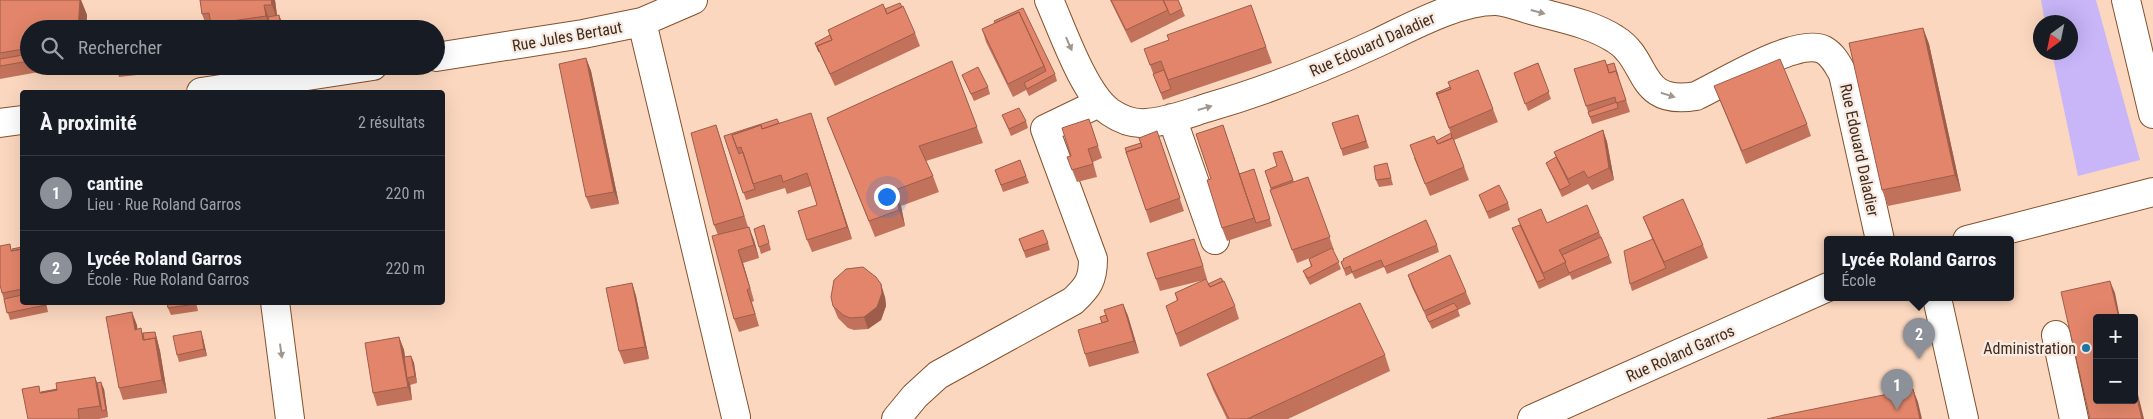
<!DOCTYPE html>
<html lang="fr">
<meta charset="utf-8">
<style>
body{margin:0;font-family:"Roboto Condensed",sans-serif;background:#242831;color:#f1f3f6}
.controls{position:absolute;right:15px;bottom:15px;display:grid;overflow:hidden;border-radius:5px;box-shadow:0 5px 20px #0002}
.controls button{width:45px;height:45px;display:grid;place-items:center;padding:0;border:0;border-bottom:1px solid #363941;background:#171b24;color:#f1f3f6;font:25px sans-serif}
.compass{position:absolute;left:2033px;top:15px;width:45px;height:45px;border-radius:50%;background:#171b24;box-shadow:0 5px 20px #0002;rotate:213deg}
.you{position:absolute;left:886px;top:196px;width:18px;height:18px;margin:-12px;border:4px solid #fff;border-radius:50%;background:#1a73e8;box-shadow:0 0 0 8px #1a73e833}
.badge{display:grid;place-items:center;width:32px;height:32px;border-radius:50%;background:#8c9099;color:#fff;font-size:16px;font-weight:700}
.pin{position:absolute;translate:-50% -41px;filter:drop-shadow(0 1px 2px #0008)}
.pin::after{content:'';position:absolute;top:26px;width:18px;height:15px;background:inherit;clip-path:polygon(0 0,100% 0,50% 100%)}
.popup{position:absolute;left:1824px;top:236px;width:190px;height:65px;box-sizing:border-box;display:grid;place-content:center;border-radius:5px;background:#171b24;filter:drop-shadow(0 1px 4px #0005);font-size:16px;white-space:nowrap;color:#9ea1a6}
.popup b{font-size:19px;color:#f1f3f6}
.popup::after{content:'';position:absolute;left:50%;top:100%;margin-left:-10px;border:10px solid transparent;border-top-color:#171b24}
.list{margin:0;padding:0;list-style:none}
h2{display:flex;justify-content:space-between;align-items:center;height:65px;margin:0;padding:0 20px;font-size:21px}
h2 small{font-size:16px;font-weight:400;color:#9ea1a6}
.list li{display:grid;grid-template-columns:32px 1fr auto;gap:15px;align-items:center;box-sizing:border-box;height:75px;padding:0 20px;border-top:1px solid #363941}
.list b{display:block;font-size:19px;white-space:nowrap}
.list p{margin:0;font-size:16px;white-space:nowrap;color:#9ea1a6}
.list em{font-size:16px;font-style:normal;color:#9ea1a6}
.icon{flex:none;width:28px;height:28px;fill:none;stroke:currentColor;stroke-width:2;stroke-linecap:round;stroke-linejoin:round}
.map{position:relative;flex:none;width:2153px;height:419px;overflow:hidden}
.search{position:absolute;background:#171b24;box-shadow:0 5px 20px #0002;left:20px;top:20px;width:425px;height:55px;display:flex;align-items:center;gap:12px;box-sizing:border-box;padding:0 18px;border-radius:28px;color:#9ea1a6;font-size:19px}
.panel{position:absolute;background:#171b24;box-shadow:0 5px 20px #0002;left:20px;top:90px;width:425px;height:215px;border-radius:5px}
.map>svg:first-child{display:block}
.green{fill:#c8b6f9}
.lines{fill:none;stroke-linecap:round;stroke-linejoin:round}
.minor-casing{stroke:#84522c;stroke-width:30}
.minor{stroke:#fff;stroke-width:28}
.wall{fill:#c2725b}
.shaded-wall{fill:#9e5d4a}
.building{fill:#e2856a;stroke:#9e5d4a}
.oneway{fill:#a0968d}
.poi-dot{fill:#1f79a8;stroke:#f6eae2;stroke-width:2}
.labels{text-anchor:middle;stroke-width:4.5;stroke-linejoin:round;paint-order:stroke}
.street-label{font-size:16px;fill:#422c1b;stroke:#f6eae2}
.poi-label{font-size:16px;fill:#422c1b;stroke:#f6eae2;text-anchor:end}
</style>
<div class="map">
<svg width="2153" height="419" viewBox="0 0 2153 419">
<rect width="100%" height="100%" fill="#fbd7bf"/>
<!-- green -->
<path class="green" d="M2041,0H2096L2140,160L2078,176L2052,53L2070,52V22H2045Z"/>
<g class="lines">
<defs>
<path id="minor" d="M1049,0C1062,29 1084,94 1110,112C1120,119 1133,124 1146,123C1166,122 1187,114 1206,108C1265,91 1321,69 1377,43C1411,27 1459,0 1497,1C1508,2 1520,7 1531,10C1559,18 1590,23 1615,39C1650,60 1636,106 1696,96C1722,84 1798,36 1824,50C1833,55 1838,65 1843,74L1880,240
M2126,0L2153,114
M642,22L736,417
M436,57L583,34L642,22L693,0
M201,92L373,66
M1172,118L1215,240
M0,123L22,120
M1967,240L2153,192
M1937,298L1964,419
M275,302L290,419
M2056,335L2074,419
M896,419L915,396L938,375L1073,301C1088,287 1093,280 1093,259L1045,129L1099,103
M1532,419L1828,287"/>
</defs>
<!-- minor casing -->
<use href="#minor" class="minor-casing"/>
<!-- minor -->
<use href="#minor" class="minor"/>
</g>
<!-- wall -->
<path class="wall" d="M0,0H81L87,15L86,29H29V66H72L0,79Z
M200,0H275L277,16L282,22L283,29H203L206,25L202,14Z
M1110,0H1178L1185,16L1131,43Z
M1251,5L1272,63L1174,96L1173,94L1174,96L1163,100L1150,65L1169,40Z
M885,9L915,33L920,46L835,86L815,43Z
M995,23L1055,74L1057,81L1029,96L1026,90L1013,97L986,42L982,29Z
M1923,28L1929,44L1961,191L1888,206L1882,190Z
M586,58L591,71L619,204L591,209L586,197Z
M952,61L983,143L926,161L933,176L939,192L901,206L905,226L875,237L827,118Z
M1538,63L1551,99L1528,111L1514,73Z
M1614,63L1630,112L1592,124L1574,69L1607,65Z
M116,66H135L137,75L119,77Z
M1478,70L1498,122L1454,140L1469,180L1430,196L1414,158L1436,141L1451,134L1436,93L1450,87Z
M962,75L988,87L990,94L974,101Z
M1714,86L1807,124L1811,136L1746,164Z
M1002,115L1026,121L1028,128L1011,136Z
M1358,115L1369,148L1343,156L1341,149Z
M1089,119L1102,158L1093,162L1097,177L1077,182L1067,157L1071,156Z
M779,123L815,125L852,239L812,252L807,240L817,205L811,186L787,194L785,188L746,200L724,136Z
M716,125L748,227L754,240L759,258L743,263L754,301L752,302L759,326L739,332L734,319L718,235L714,225Z
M1223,125L1240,174L1254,169L1272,226L1227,241L1222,228L1211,179Z
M1603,130L1607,142L1614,180L1592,190L1588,184L1562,197L1546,163L1556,157L1554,152Z
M1157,131L1184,211L1150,223L1125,148L1141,143Z
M1282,151L1294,182L1308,177L1334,250H1333L1341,269L1310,285L1306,278L1303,271L1311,267L1309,259L1310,258L1297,263L1270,190H1271L1265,171L1277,166Z
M1020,160L1029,183L1003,192L995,170Z
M1389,170L1393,185L1379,187L1376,180Z
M1479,195L1508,203L1510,210L1489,219Z
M1643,217L1703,245L1708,258L1632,291L1630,284L1652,239Z
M1518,219L1547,223L1599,232L1612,263L1572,280L1570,275L1539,289L1512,228L1520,225Z
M764,225L771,250L761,254L759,247Z
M1019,239L1048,243L1050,250L1026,258Z
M1437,245L1439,252L1387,274L1384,267L1355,279L1352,273L1346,276L1341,262Z
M22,247V302H46L48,312L10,320L2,293L12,249Z
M1199,252L1207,279H1206L1208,284L1235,306L1239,319L1180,347L1166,306L1177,301L1175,293L1204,280L1160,291L1147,253Z
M1408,275L1466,292L1471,304L1458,310L1460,316L1432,329L1412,287Z
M632,283L636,296L649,359L624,364L619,351Z
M885,297L886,306L881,320L868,329L854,330L848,328L838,318L833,306Z
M196,302L198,311L171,315L168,308Z
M1123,304L1128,316L1139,353L1089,367L1085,354L1102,323L1106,315Z
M137,325V329L143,333L155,332L157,339L160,351L167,393L123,400L119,388Z
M399,337L404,350L405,357L411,356L414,363L417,383L410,385V384L412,400L377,406L373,393Z
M203,338L207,356L179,362L177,355Z
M1385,355L1390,371L1288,419H1227L1213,390L1207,374Z
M97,383L104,389L108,417L99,419H28L41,392Z"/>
<!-- shaded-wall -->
<path class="shaded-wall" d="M80,0H81L87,15L86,29H78Z
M271,0H275L278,23L272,5Z
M264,5L271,24L270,28L266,16Z
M279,15L282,22L283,29H282L281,27Z
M1923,28L1929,44L1961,191L1955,175Z
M586,58L591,71L619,204L614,192Z
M811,113L815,125L852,239L847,227Z
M716,125L720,137L748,229Z
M1603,130L1607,142L1614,180L1609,168Z
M895,190L901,206L905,226L899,210Z
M749,227L754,240L759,258L754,245Z
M738,250L743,263L754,301L750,288Z
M2110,281L2115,293L2120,318H2119Z
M632,283L636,296L649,359L645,347Z
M881,284L885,297L886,306L881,320L868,329L864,317Z
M1123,304L1128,316L1139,353L1134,341Z
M132,312L137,325L139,342L135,330Z
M201,331L203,338L207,356L204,349Z
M155,332L157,339L160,351L157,344Z
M399,337L404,350L408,378H407L410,384L412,400L408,387Z
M155,338L160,351L167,393L162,380Z
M411,356L414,363L417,383L415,376Z
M95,377L100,390L102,411L100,406Z
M2134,378L2144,419H2142L2134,386Z
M101,382L104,389L108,417L106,410Z
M1913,389L1918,402L1922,419H1920Z"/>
<!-- building -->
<path class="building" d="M0,0H80L78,29H29V48L0,53Z
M200,0H271L272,5H264L266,16L211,24L209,13L202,14Z
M1111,0H1163L1168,10L1126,30Z
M1163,0H1178L1182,9L1170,15Z
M900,3L902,7L887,14L885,9Z
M883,4L887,14L903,6L915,33L830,74L817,46L832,40L828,30Z
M1251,5L1266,47L1168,80L1161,61L1150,65L1144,49L1169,40L1167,35Z
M1023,8L1055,74L1027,89L1024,83L1046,71L1044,66L1019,12L995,23L994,21Z
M1019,12L1044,66L1008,84L982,29Z
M279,15L281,27L270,28L268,17Z
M211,24L213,29H203L202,25Z
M1923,28L1955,175L1882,190L1849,43Z
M830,35L832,40L817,46L819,52L815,43Z
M29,54V61L0,66V59Z
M586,58L614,192L586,197L559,64Z
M1780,59L1807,124L1742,151L1714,86Z
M1605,60L1609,73L1616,71L1626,100L1616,103L1615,97L1586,106L1574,69Z
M952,61L977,127L919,146L933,176L895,190L899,210L869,221L827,118Z
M1538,63L1549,92L1525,104L1514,73Z
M1614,63L1618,76L1616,71L1609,73L1607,65Z
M116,66H134V68L116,70Z
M978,67L988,87L971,94L962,75Z
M1164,70L1171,89L1161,93L1153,74Z
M1478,70L1493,109L1449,128L1437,94L1451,89L1448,82Z
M1450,87L1451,89L1437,94L1439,100L1436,93Z
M1617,102L1618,108L1590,117L1588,112Z
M1019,108L1026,121L1009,129L1002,115Z
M811,113L847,227L807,240L798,211L817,205L807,173L783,182L781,175L753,184L741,147L737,148L732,135L761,125L762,129Z
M1358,115L1366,141L1341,149L1332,123Z
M777,119L779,123L762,129L761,125L732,135L739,154L743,152L755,189L743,193L724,136Z
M1089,119L1098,146L1088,149L1093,164L1072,170L1067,157L1071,156L1062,128Z
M716,125L744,216L714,225L691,133Z
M1223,125L1254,218L1222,228L1207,180L1211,179L1196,134Z
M1603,130L1609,168L1588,178L1584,171L1568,179L1554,152Z
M1157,131L1180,198L1146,210L1126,152L1142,147L1139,138Z
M1451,133L1452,138L1438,144L1436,141Z
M1434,136L1438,144L1453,138L1464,167L1425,184L1410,145Z
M1141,143L1142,147L1126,152L1127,154L1125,148Z
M1282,151L1293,180L1271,188L1265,171L1277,166L1273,153Z
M1556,157L1570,185L1560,190L1546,163Z
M1020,160L1026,176L1001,185L995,170Z
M1387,163L1391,178L1376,180L1374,166Z
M1254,169L1270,219L1256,223L1239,174Z
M1308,177L1330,237L1292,250L1270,190Z
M1499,185L1508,203L1487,212L1479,195Z
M1683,199L1703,245L1664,262L1643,217Z
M1587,205L1599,232L1559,250L1566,262L1543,273L1518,219L1541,209L1547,223Z
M1426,220L1437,245L1384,267L1381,260L1352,272L1350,266L1344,269L1341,262L1344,260L1343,259Z
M764,225L769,243L759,247L754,229Z
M1520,225L1545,279L1537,282L1512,228Z
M749,227L754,245L738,250L750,288L747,290L755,314L734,319L712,236Z
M1043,230L1048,243L1024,251L1019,239Z
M1601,237L1609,256L1569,273L1565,263L1566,262L1562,255Z
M1194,239L1203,266L1156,279L1147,253Z
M1653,239L1666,268L1630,284L1624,251Z
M10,244L11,251L22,249V289L2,293L0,285V246Z
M22,247V249L12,251V249Z
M1332,248L1339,262L1308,278L1303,271L1312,266L1309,259Z
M1450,255L1466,292L1424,311L1408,275Z
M863,267L876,277L881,284L882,293L877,307L864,317L850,318L843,315L833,306L831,297L834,280L846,269Z
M1221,278L1223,281L1210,287L1208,284Z
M1206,279L1210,287L1224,281L1235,306L1176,334L1166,306L1178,300L1175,293Z
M2110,281L2119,318H2097V400H2134V386L2142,419H2090L2061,292Z
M632,283L645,347L619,351L606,288Z
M22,295V302H45L46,305L7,313L4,299Z
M167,302H195L196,304L168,308Z
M1360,303L1385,355L1247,419H1229L1207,374Z
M1454,303L1458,309L1429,322L1426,316Z
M1123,304L1134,341L1085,354L1078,330L1108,321L1104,310Z
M132,312L135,330L141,328L143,340L155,338L162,380L119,388L106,317Z
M1106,315L1108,321L1102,323L1100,317Z
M201,331L204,349L177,355L173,336Z
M155,332L157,344L155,338L144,340L143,333Z
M399,337L408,387L373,393L365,343Z
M411,356L415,376L407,378L404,357Z
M95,377L100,406L78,409L79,419H28L22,389L39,386L40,393L57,390L56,383Z
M101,382L106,410L102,411L97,383Z
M57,389V390L41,393V392Z
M1913,389L1920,419H1767L1784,415Z"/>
<!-- one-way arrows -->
<defs><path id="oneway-solid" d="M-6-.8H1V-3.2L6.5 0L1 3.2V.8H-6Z" transform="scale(1.25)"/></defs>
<g class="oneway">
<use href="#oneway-solid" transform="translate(1538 12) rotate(15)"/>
<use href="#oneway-solid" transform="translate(1069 44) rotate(66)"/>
<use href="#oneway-solid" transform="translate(1668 95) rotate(17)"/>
<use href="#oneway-solid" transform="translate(1205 108) rotate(-16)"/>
<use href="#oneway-solid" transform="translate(281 351) rotate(82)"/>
</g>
<!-- markers -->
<circle class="poi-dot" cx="2086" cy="348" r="5"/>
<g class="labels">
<!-- street labels -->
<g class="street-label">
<text transform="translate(567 36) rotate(-10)" y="6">Rue Jules Bertaut</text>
<text transform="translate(1372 44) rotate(-24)" y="6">Rue Edouard Daladier</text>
<text transform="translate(1860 150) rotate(78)" y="6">Rue Edouard Daladier</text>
<text transform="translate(1680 353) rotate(-24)" y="6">Rue Roland Garros</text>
</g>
<!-- poi labels -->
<g class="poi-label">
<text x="2076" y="354">Administration</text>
</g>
</g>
</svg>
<div class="controls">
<button>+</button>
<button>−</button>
</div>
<svg class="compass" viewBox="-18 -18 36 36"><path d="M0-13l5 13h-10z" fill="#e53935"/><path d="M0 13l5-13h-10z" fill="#9ea1a6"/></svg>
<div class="you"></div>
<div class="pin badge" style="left:1897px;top:410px">1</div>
<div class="pin badge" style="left:1919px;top:359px">2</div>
<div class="popup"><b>Lycée Roland Garros</b>École</div>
<div class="search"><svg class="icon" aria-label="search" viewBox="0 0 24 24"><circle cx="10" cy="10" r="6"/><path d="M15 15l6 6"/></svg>Rechercher</div>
<section class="panel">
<h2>À proximité<small>2 résultats</small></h2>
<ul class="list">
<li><span class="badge">1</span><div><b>cantine</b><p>Lieu · Rue Roland Garros</p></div><em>220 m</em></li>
<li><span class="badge">2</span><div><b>Lycée Roland Garros</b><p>École · Rue Roland Garros</p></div><em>220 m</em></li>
</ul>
</section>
</div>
